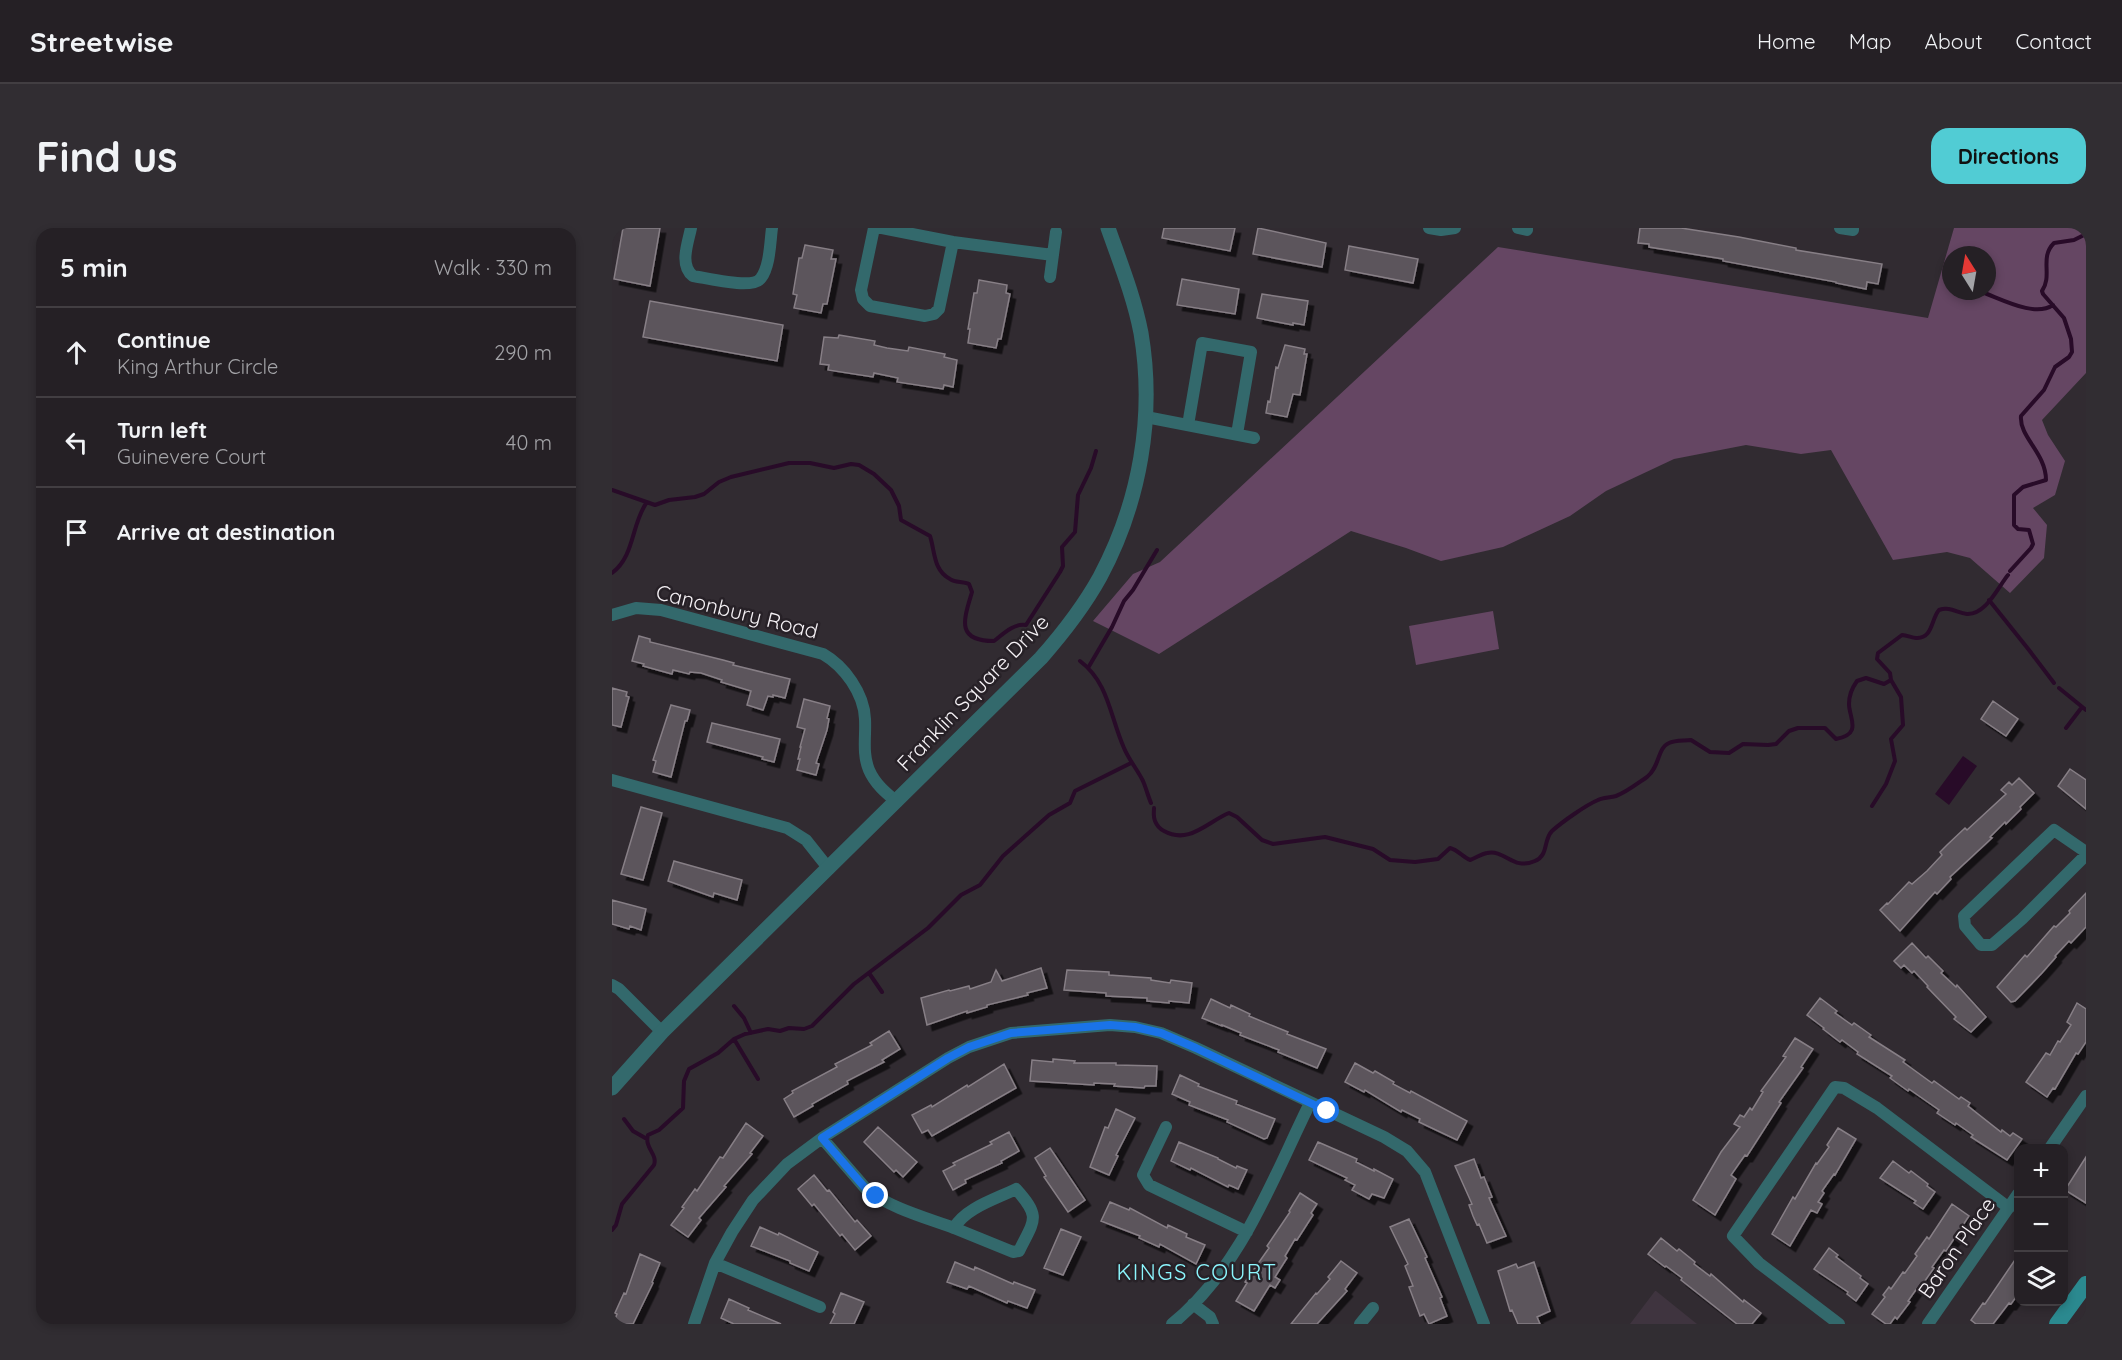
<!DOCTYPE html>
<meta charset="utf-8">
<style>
body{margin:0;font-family:Quicksand,sans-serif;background:#312d32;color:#f1f3f6}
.controls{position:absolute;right:18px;bottom:18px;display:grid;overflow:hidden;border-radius:12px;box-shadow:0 3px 9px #0003}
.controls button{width:54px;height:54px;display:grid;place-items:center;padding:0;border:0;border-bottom:2px solid #423e42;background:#252025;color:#f1f3f6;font:30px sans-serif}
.compass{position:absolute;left:1330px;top:18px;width:54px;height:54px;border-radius:50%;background:#252025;box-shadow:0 3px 9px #0003;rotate:349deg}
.stop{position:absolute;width:18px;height:18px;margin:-14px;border:4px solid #1a73e8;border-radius:50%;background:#fff}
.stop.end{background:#1a73e8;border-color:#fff;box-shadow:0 2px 6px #0008}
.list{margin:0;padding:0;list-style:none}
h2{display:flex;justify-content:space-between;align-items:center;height:78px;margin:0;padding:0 24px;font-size:26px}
h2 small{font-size:20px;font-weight:400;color:#a3a3a7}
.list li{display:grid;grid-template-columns:39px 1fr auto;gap:18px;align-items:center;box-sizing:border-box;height:90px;padding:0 24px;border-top:2px solid #423e42}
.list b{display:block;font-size:22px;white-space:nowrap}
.list p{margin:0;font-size:20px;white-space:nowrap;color:#a3a3a7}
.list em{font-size:20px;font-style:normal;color:#a3a3a7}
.icon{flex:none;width:33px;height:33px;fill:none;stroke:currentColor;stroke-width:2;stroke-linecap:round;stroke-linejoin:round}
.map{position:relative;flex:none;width:1474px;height:1096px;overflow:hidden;border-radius:18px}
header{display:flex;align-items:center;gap:36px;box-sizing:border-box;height:84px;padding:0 30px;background:#252025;border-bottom:2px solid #423e42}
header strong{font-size:28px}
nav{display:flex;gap:33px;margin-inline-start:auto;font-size:21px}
.intro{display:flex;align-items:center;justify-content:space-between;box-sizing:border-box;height:144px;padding:0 36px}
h1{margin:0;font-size:42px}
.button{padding:15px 27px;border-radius:18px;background:#51ccd4;color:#111;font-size:21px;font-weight:700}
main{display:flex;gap:36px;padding:0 36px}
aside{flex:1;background:#252025;border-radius:18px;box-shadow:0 3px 9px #0003}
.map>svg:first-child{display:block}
.built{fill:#3f343f}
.green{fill:#654663;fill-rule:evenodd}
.water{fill:#280b28}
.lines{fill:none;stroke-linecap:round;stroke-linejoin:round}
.stream{stroke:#280b28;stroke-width:4}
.building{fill:#5b545b;stroke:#877f86;stroke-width:1.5;filter:url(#shadow)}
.minor{stroke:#33696c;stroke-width:12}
.tertiary{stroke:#33696c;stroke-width:15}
.secondary{stroke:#2b898f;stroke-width:16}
.route{stroke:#1a73e8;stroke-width:8}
.labels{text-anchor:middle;stroke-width:5;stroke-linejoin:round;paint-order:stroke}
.street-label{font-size:21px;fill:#f5f1f5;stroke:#272127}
.neighbourhood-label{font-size:22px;letter-spacing:1.5px;fill:#8cf7fe;stroke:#272127}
</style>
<header>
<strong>Streetwise</strong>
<nav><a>Home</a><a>Map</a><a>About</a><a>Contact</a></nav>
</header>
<div class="intro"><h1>Find us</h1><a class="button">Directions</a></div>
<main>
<aside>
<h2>5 min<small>Walk · 330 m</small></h2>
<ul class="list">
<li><svg class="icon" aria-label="ahead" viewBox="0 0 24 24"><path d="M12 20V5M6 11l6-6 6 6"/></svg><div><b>Continue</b><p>King Arthur Circle</p></div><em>290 m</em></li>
<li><svg class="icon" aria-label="left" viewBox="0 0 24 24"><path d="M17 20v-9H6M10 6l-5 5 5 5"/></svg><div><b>Turn left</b><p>Guinevere Court</p></div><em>40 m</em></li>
<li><svg class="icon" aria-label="arrive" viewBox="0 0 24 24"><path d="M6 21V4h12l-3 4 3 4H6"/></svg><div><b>Arrive at destination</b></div></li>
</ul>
</aside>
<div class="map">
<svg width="1474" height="1096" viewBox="0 0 1474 1096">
<defs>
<filter id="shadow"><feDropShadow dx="5.5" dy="5.5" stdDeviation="0" flood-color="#0009"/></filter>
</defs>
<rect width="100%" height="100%" fill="#312b31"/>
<!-- built -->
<path class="built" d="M1043,1063H1044L1085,1096H1018Z"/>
<!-- green -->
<path class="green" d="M1342,0H1474V145L1430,192L1436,207L1453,233L1443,267L1421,280L1435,297L1432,330L1398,365L1358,330L1335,324L1281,332L1219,222L1189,226L1134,217L1062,231L994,263L958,288L891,319L829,333L794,320L739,303L547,426L481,393L521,346L548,334L886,19L1316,90ZM1339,27H1375V63H1339Z
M881,383L887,421L804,437L797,398Z"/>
<!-- water -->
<path class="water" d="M1351,528L1365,538L1337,577L1323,566Z"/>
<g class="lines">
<!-- stream -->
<path class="stream" d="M1367,63C1388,70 1422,90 1441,77
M0,262L43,277L57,272L83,269L92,266L107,254L119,249L177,235H198L222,240L239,236L247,237L262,246L279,262L287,278L289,292L318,308C323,323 321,342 338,351C343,355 351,353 357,356L360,364C352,391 343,413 382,413C391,406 402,395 414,397
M1398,343L1419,320L1421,316L1417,302L1406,301L1402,297V267L1411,259L1434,252C1434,225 1407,209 1409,188L1432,162L1443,139L1457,129L1460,124L1459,111L1452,90L1431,66L1430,63C1441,47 1427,30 1442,15L1462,12L1474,6
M0,345C23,328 19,296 35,274
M1377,372L1417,422L1442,455
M414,397L448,344L451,338L450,319L463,304L466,267L479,240L484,223
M468,433C497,455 498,489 512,520C517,532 525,541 531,553C534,560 536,568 539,575
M476,440L500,399L512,373L521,362L545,322
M1447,460L1474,482
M1454,500L1470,479
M1260,578L1274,556L1283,533L1279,511L1291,497L1289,469L1279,452L1278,445L1265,431L1266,425L1290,407C1295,407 1300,410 1304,410C1321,411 1319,391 1327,382C1338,378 1345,385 1355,386C1374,387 1386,359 1396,347
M542,580C542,584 541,589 543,593C545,598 548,601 552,603C577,617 595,594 617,585L625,589L650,612L661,616L713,609L761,621L778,632L803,634L826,631L838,620C846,622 851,629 858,632C864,630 869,626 875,625C893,621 901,643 923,633C937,627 931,612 940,603C950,594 974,577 986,572C991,569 998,570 1004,568C1015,564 1026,555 1035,549C1048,539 1045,520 1057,515C1063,512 1073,513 1079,512L1098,524L1117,525L1131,516L1156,517L1164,516L1177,503L1186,500H1213L1224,511C1251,506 1237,490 1237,476C1237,468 1240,460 1245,453L1254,450L1272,456L1279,452
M257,745L270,764
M122,778L132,790L139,805
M122,811L146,851
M12,891L21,903L35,911
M0,1002L4,997L10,976L42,937C46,926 32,920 36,907L47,902L71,880L72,853L77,841L106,825L122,811L133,806L156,801L168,803L177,800L192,801L200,798L242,756L316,700L349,667L368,657L391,628L437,587L458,575L463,563L519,535"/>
</g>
<!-- building -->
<path class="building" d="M11,0H48L38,58L2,51Z
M552,0H623L618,23L550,10Z
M646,0L714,15L710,39L641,26Z
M1028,0H1069L1127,9L1184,20V22L1270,36L1266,56L1255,54L1254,61L1224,55V54L1111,33V31L1037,19V16L1026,15Z
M193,17L221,22L219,31H224L215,76H211L209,85L182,80L185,67L181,66L187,30H190Z
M737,18L806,31L801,55L733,42Z
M570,51L627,61L623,86L565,77Z
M367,52L395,57L394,65L398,66L389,111H386L384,120L356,115L358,101H356L362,65H365Z
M650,66L696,73L692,97L681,95V97L645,90Z
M38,73L171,97L165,133L31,109Z
M227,107L263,113L262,117L275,120L296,123L297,119L333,126L332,129L345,132L341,159L332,157L331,161L285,154L286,150L262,145L261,149L216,142L217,137L208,136L212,109L226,110Z
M673,117L693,121L692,126H695L688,167L681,166L675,189L654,185L656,173L658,174L664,139L666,140Z
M27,408L38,411V414L111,432L122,435L121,437L178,451L173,470L161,467V469L156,468L151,482L135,477L139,463L109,454L110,452L89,445L78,444L77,446L61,442L60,446L31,438L32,436L20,433Z
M0,460L15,464L14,468L17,469L9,499L0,497Z
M192,471L218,478L215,490L217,491L215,502L204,535L207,536L204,547L185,542L188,531H186L189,519H188L193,501L185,499Z
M1381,473L1406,491L1394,508L1369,491Z
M59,477L78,482L75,493H73L59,549L41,544L44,533L41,532Z
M100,495L168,511L162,534L150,531L151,529L95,514Z
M1458,541L1474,552V581L1446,558Z
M1407,550L1422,565L1408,579L1409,581L1394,596L1393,594L1378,609L1380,610L1338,649L1339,651L1325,666L1323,664L1288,703L1268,682L1275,675L1276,676L1297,654L1300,656L1315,643L1330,627L1328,624L1335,617L1353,600L1355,602L1394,566L1389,562L1397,554L1400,557Z
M29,579L50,585L31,652L9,646Z
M62,633L130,652L125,672L102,665L101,669L56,653Z
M1474,665V699L1459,715L1457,713L1443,728L1444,729L1430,745L1403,773L1399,774L1385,759L1413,727L1415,729L1442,698L1444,699L1458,685L1457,683Z
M0,672L34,681L29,702L18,698L17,701L0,696Z
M1300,715L1314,730L1316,728L1331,743L1329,745L1344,759L1345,757L1374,789L1359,804L1342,791L1344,789L1315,759L1316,758L1302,743L1300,745L1292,737L1289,740L1282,733Z
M429,740L435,760L415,765L416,767L375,777V779L355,785V783L315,797L309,770L337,762L338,763L357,758L358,761L379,754L384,742L390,753Z
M455,742L497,744V747L539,750V752L558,755L559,752L580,755L577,775L557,773V775L535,773V770L494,768V765L452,762Z
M1208,770L1225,783L1223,785L1240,797L1242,795L1259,807L1257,809L1293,832L1291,834L1320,855L1322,853L1347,871L1349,869L1358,875L1356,878L1389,904L1390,902L1398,908L1401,905L1410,911L1395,932L1359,909L1361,907L1344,895L1343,897L1325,885L1327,882L1297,861L1296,863L1278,850L1280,848L1245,826L1246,824L1230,812L1228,814L1211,801L1212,800L1195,787Z
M599,771L618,780L619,777L638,786L637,788L676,804L675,806L714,821L705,840L666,824L667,822L628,807L629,805L610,797V798L590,790Z
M1465,775L1474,781V814L1466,826L1464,825L1443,861L1441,860L1435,869L1414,854L1434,825L1438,827L1446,813L1448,814L1459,797L1455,794Z
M277,803L288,821L270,832L272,834L235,853L236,856L200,876L201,878L182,889L172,871L181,865L180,863L225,839L223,836L260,817L258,815Z
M1183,810L1201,821L1189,839L1191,840L1167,874L1169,875L1135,928L1133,927L1119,947L1124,951L1103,987L1081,972L1109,924L1128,899L1122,896L1128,887L1132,889L1138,880L1140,882L1151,864L1149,863L1174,829L1171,828Z
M441,831L463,833L462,835H504V837L545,838L544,858H533L532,860L502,858L503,856L482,855V857L418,853L420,832L441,834Z
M743,835L761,845L763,843L782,854L781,856L798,865L799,863L855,893L845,912L807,894L808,891L790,882L789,884L753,862L752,864L733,854Z
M392,836L404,860L320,908L316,902L310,905L300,887L319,877L320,879L355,857L356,859Z
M568,847L587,856L586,858L625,873L624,876L663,891L655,910L652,911L615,894L616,892L577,877L578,874L560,866Z
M504,881L523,890L504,927L506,928L497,947L478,939L493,899L496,900Z
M134,895L151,908L138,925L140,926L112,958L114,959L87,990L89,992L76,1009L59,997L72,980L70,979L83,961L85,963L108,929L111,930Z
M266,899L305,934L291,949L284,942L282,944L252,914Z
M1226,900L1244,911L1223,947L1222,946L1210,963L1212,965L1206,974L1210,976L1205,985L1199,982L1178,1018L1160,1006L1181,969L1183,971L1204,935L1205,936L1217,919L1215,917Z
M397,904L407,923L389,933L390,935L353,952L354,955L341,962L331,943L343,937L341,935L380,916L378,914Z
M567,914L606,930V931L624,940L625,938L635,942L626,961L617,957L616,959L579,940L578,942L559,933Z
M706,914L745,931L744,934L762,943V941L781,951L772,970L760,966L757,971L740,962L743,957L733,952L735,950L697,932Z
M438,920L473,972L456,984L432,949L434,948L423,930Z
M1474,929V975L1453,962Z
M862,931L869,950L872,949L880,969L877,970L894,1008L875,1015L867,996L865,997L861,988L857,977L860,976L843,938Z
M1281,933L1297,945L1299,943L1316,956L1315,958L1323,964L1311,981L1302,975L1304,973L1268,950Z
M202,947L215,963L217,962L243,994L245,992L259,1008L243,1022L230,1006L228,1008L202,976L200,978L186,961Z
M688,965L705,976L699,985L701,987L685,1012L683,1011L673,1028L675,1030L663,1049L668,1052L663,1060L658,1057L642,1083L624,1073L635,1055L633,1054L657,1020L655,1018L678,984L677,983Z
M498,974L517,982L518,980L555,1000L556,997L575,1006L574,1009L593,1017L584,1036L548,1016L547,1019L527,1010L528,1008L489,993Z
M1340,976L1357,988L1334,1023L1332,1022L1320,1039L1322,1040L1310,1057L1308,1056L1296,1073L1298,1074L1285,1091L1283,1089L1278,1096H1274L1260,1086L1273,1069L1271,1067L1277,1059L1279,1061L1291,1044L1293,1045L1305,1028L1303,1026L1315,1009L1317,1011Z
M797,991L815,1029L813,1030L830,1069L828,1070L835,1088L817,1096L812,1086L808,1088L797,1059L801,1058L793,1038L796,1036L778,999Z
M148,999L166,1007L167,1005L206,1024L197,1043L178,1035V1033L139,1018Z
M449,1001L469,1009L451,1047L432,1040Z
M1049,1010L1065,1023L1067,1021L1083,1034L1082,1036L1098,1048L1099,1046L1131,1074L1132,1072L1149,1085L1140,1096H1125L1069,1052L1070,1050L1054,1038L1053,1039L1036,1026Z
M1217,1020L1226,1027L1224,1029L1249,1048L1248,1050L1256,1056L1244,1073L1235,1066L1236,1064L1202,1041Z
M28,1026L48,1035L40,1054L41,1055L21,1096H1L5,1086L3,1085L12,1065L14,1066Z
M1407,1026V1065L1399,1076L1397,1075L1381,1096H1364L1359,1092L1371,1075L1373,1076Z
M729,1033L745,1045L733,1061L735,1063L705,1096H679L704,1065L705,1066L718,1051L716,1049Z
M343,1034L362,1042L363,1039L401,1056L402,1054L423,1062L415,1080L396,1073L395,1075L357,1058L355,1061L335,1054Z
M922,1034L938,1083L925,1089L928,1096H906L900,1082L898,1083L886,1043L904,1036L906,1040Z
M229,1065L252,1074L242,1096H218L223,1086L221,1084Z
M117,1071L137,1080L136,1082L169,1096H122L109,1090Z"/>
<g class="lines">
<!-- minor -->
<path class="minor" d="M79,0C76,15 67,37 81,48C95,50 141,62 149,50C158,38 158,15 160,0
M262,0L249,62L251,71L258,78L313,88L322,86L327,81L341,14
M270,0L341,14L441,27
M817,0L829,2L843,0
M906,0L915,2V0
M1228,0L1241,2V0
M438,49L444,4
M534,189L642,210
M576,197L590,115L639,124L625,206
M0,387L24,380L49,382L211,426C232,438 252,465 253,491C254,508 250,525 257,542C263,556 274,565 285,574
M0,552L175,600L194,612L217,641
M1474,624L1442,602L1352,688L1353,698L1369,717H1380L1410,691L1474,627
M0,757L7,761L50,804
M554,899L531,947L537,957L635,1004
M210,910L255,962C281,981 312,989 342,1000
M1438,920L1474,868
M404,961C429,989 423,991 407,1023L401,1024L342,1000C353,980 384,971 404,961Z
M103,1035L208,1079
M581,1076L598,1089L601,1096
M82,1096L103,1035L120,1004L141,972L175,936L210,910L336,830L357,819L399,805L498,797L523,799L549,805L584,820L772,909L795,923L813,944L872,1096
M560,1096C629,1040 660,952 698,875
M748,1096L761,1080
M1227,1096L1147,1035L1121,1008L1223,859L1232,860L1265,880L1397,980
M1316,1096L1406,966"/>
<!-- tertiary -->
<path class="tertiary" d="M0,860L50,804L429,430C451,405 472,378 488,349C528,274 543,188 529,105C522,69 508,34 496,0"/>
<!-- secondary -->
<path class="secondary" d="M1445,1096L1474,1056"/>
</g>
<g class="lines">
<!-- route -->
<path class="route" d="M264,968L255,962L210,910L336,830L357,819L399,805L498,797L523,799L549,805L584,820L715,883"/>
</g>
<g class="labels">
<!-- street labels -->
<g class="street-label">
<text transform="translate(125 384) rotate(14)" y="7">Canonbury Road</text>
<text transform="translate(361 465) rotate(-46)" y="7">Franklin Square Drive</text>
<text transform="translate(1345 1020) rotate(-55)" y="7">Baron Place</text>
</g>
<!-- neighbourhood labels -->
<g class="neighbourhood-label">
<text x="585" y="1052">KINGS COURT</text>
</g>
</g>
</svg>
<div class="controls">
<button>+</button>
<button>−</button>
<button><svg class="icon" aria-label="layers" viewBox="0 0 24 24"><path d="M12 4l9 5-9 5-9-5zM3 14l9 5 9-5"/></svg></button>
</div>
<svg class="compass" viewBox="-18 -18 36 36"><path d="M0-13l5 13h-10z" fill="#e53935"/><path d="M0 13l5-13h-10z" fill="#a3a3a7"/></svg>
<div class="stop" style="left:715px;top:883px"></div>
<div class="stop end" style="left:264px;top:968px"></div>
</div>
</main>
